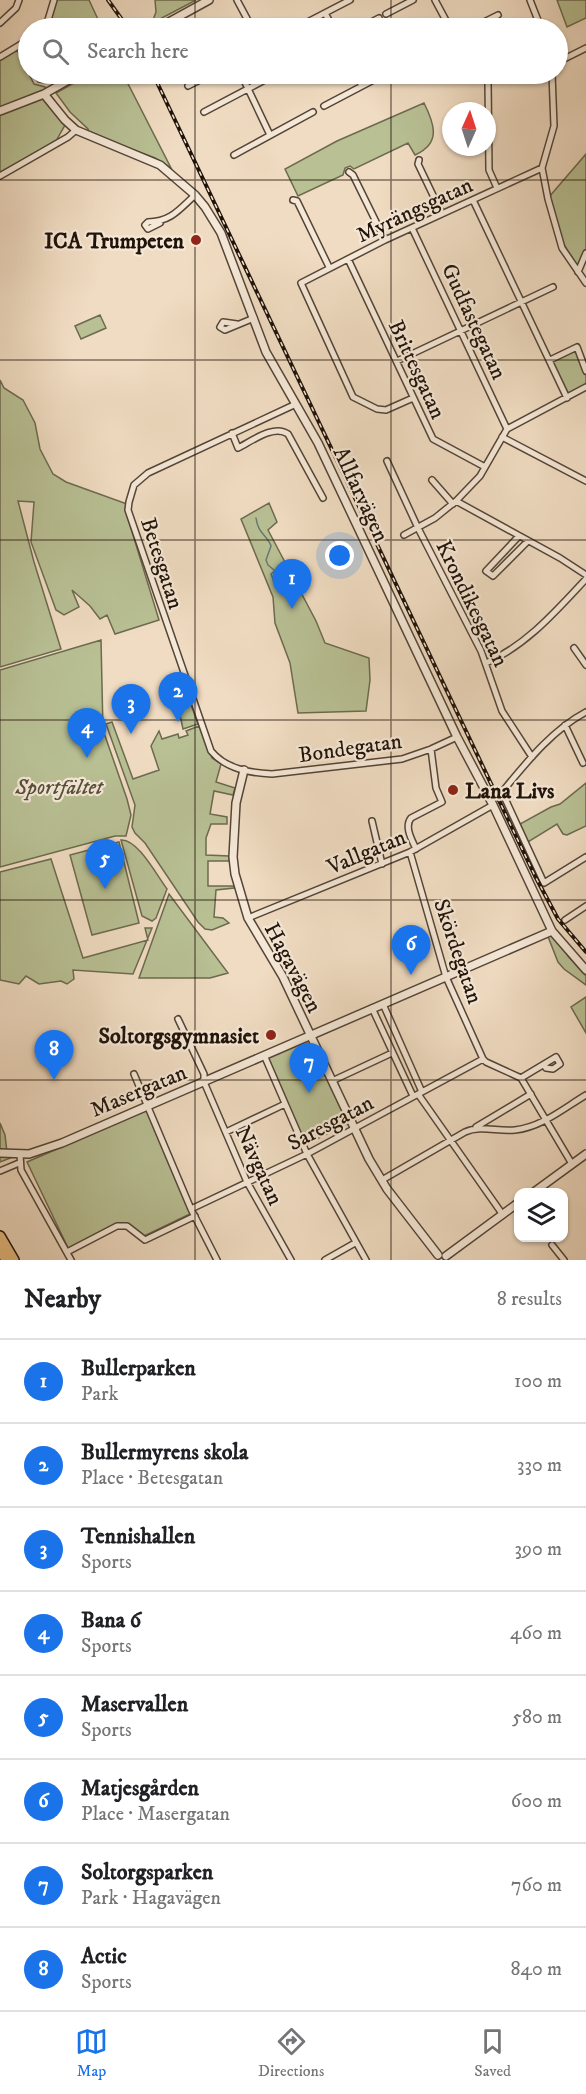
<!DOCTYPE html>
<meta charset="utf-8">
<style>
body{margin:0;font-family:"IM FELL DW Pica",serif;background:#f2f2f2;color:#202124}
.controls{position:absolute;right:18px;bottom:18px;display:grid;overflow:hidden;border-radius:12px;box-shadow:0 2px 4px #0004}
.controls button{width:54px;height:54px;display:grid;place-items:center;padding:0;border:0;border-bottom:2px solid #e0e0e0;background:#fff;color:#202124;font:30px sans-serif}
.compass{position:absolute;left:442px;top:102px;width:54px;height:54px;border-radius:50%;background:#fff;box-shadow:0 2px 4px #0004;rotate:3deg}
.you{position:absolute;left:340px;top:556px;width:21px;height:21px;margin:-15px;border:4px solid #fff;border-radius:50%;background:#1a73e8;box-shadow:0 0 0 9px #1a73e833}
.badge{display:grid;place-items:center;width:39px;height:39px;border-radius:50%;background:#1a73e8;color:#fff;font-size:20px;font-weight:700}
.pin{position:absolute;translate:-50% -50px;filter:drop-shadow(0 2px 3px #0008)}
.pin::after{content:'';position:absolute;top:32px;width:21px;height:18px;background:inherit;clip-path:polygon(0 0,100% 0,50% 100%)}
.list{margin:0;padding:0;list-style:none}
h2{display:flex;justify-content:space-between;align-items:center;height:78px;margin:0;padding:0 24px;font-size:26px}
h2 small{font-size:20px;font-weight:400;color:#757577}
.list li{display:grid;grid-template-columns:39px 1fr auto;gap:18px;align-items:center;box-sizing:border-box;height:84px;padding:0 24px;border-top:2px solid #e0e0e0}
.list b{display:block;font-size:22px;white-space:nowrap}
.list p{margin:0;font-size:20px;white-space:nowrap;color:#757577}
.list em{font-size:20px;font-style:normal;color:#757577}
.icon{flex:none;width:33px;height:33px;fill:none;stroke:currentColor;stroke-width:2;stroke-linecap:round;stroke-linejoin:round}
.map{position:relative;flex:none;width:586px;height:1260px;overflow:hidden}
.search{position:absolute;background:#fff;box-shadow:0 2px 4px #0004;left:18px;right:18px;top:18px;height:66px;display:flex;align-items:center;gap:15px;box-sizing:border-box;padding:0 21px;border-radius:33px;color:#757577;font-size:22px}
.sheet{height:750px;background:#fff}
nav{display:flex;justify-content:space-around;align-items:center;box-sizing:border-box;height:84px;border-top:2px solid #e0e0e0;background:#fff;font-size:16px;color:#757577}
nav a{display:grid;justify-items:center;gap:3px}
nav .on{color:#1a73e8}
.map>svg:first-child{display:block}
.green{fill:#b8c094;stroke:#6c6a4f;stroke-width:1.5}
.water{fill:#9abcb4;stroke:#697870;stroke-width:1.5}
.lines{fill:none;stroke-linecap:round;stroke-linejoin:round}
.stream{stroke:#697870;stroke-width:1.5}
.minor-casing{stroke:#544538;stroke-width:8}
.tertiary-casing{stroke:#544538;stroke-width:10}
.trunk-casing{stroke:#20130a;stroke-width:12}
.minor{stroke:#f5e8d7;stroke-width:5}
.tertiary{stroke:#f5e8d7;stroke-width:7}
.trunk{stroke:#e8be81;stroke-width:9}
.rail-casing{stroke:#20130a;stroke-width:4}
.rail{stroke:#f5e8d7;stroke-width:1.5;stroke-dasharray:4.5;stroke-linecap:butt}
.grid{fill:none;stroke:#20130a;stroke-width:1.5;stroke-opacity:0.55}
.poi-dot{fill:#8f2418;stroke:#f5e8d7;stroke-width:2}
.labels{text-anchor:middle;stroke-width:4.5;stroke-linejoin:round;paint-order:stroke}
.street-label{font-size:22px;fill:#20130a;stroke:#f5e8d7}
.poi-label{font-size:22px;font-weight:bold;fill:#20130a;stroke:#f5e8d7;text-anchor:end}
.park-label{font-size:22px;font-style:italic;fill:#55503a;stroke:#f5e8d7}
</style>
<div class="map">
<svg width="586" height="1260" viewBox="0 0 586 1260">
<rect width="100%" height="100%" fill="#f0dcc2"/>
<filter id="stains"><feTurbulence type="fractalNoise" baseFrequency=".00333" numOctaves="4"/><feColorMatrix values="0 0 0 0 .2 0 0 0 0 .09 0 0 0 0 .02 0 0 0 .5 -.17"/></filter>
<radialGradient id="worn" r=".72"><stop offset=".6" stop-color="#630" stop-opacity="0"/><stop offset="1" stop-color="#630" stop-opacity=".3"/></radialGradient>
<!-- green -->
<path class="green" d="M56,0H89L102,28H45L51,21Z
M155,0H196L160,19L153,20L156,12Z
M557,0H586V18L567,27Z
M17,50L34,84L45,87L47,91L0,109V60Z
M34,74H61L45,83L38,82Z
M90,74H123L171,168L155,158L89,133L88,129L70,112L56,93Z
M43,97L65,125L56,141L0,172V113Z
M424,103C434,123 442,143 415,155L408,143L354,169L350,166L345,168L343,175L298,196L285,169L337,141Z
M586,154V253L578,267L561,240L549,197Z
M100,315L106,328L81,339L75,326Z
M577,347L586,371V387L567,398L550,361Z
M0,380L4,388L23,400L35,423L40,449L53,474L66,482L127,504L126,512L159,620L115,634L107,615L100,619L90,606L72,590L79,607L64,615L56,610L31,542L34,502L18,501L34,562L61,649L0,667Z
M269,503L277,522L268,530L316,621L325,643L369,658L370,680L366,711L298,713L290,663L275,623L273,597L241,519Z
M101,640L103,730L127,799L131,815L126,836H115L0,867V670Z
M190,702L198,724L183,729L178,706Z
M112,722L133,779L159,770L151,746L159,731L162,739L178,734L179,738L188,735L186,731L199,726L212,758L221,764L216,782L235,788L233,795L214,791L210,814L227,817V824H211L206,838V855L229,856V861H208V886H234V888L216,890L214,917L223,918L229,923L212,930L205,929L198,922L145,843L135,833L132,827L135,805L106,724Z
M586,783V826L567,835L563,834L557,824L528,842L520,824L551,807L560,804Z
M121,840C138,839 157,876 167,889L156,918L152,921L142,916Z
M119,842L139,923L92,935L70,855Z
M51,859L83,958L148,940L145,928H152L133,974L73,970L74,979L67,984L61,981L39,984L26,976L19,984L0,980V872Z
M169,894L228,973L210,978H139Z
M553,933L568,956L586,976V985L564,969L558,962L547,934Z
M586,997V1033L571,1007Z
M310,1035L351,1122L303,1146L264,1055Z
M147,1110L192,1213L142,1237L124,1225L69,1250L27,1162Z
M0,1123L5,1135L7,1152L13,1157L0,1162Z"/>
<!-- water -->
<path class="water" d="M277,569C287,569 295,577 292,587L283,588L274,582L271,574Z"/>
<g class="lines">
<!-- stream -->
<path class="stream" d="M256,518C258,534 268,536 271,546L266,560L268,565L274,570"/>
<defs>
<path id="minor" d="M237,0L252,28
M435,0L450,28
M530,0L541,28
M325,13L333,28
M386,14L413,0
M0,23L16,8L19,0
M41,28L48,20L54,0
M296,28L350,0
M360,28L379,18
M472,28L498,15
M0,57L28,40
M558,62L586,48
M241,74L270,135
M355,74L362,86
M552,74L554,126L542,168L548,199L562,248L586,283
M486,79L488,81L489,170L497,188
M188,86L212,74
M324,106L385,74
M204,112L276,74
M234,155L313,112
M419,160L418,164L442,214
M349,172L353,175L385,240
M0,176L68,137L76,130
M293,200L297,201L329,267
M473,200L567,398
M160,223L148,229L145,225L148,222C170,222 179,210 195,195
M412,228L507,429
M348,259L433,439L485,467
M578,272L586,253
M237,324L223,322L220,327L225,330L254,318
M550,360L577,347L586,371
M397,361L553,287
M413,398L386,410L377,409L353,397L301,283L385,240L542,168
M296,404L148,473L134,485L129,502L128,510L211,751C226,769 250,773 272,774L402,759L431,749L457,737
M232,433L238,448C252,441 274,424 288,434L323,498
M502,437L586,481
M387,461L418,528L481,651L502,711L532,757
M432,480L453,504
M456,501L560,558L586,575
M404,535L435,518L456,501L480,476L507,429L586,387
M519,536L486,571L493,576L528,541
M574,648L586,665
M486,663C527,645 556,611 586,579
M586,712C552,730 526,763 502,792L544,883L586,857
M565,725L583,763
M372,821L382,864
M416,849C412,840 404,827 411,818L442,802L436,788L431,749
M410,852L446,977L483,1059
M248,918L410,852L493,805
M565,920L586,906
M383,1004L422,1092
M372,1008L413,1096
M178,1019L204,1074V1082L247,1182L291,1260
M264,1055L307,1154L366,1260
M483,1059L486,1062L521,1078L572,1164
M134,1074L191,1209L217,1260
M521,1078L556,1057L560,1064L553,1069L546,1068L544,1065
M332,1081L392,1053
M418,1094L503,1215
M476,1127L531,1094
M226,1132L285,1104
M20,1154L21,1170L71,1260
M0,1171L19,1163
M382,1180L465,1132C481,1125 498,1132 515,1130C542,1127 564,1108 586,1095
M191,1209L307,1154L483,1059
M552,1245L564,1260
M67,1252L117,1226H127L145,1240L195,1216
M325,1260L355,1243"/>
<path id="tertiary" d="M158,28L209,0
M44,94L65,120L76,130L160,165L195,195L205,207L221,233L266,352L318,443L457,737L493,805L552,931L586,970
M0,111L44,94L79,74
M244,770L236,803L233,857L235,874L248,918L283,977L369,1159L387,1189L438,1255
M0,1153L29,1154L62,1143L552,931
M534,1192L586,1154
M446,1256L518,1203"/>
<path id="trunk" d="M0,1236L14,1260
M0,1249L6,1260"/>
</defs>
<!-- minor casing -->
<use href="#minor" class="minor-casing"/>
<!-- tertiary casing -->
<use href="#tertiary" class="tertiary-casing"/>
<!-- trunk casing -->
<use href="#trunk" class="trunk-casing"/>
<!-- minor -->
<use href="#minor" class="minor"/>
<!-- tertiary -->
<use href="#tertiary" class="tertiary"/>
<!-- trunk -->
<use href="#trunk" class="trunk"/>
<defs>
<path id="rail" d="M108,0L128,28
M153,74L535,876L558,919L586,952"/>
</defs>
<!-- rail casing -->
<use href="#rail" class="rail-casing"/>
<!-- rail -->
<use href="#rail" class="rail"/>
</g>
<!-- grid -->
<path class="grid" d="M195,0V28M391,0V28M195,74V1260M391,74V1260M0,180H586M0,360H586M0,540H586M0,720H586M0,900H586M0,1080H586"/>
<!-- markers -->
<g class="poi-dot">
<circle cx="196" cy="240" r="6"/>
<circle cx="453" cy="790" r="6"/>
<circle cx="271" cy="1035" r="6"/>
</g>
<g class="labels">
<!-- street labels -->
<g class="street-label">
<text transform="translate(414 209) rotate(-25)" y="8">Myrängsgatan</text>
<text transform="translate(475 321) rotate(65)" y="8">Gudfastegatan</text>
<text transform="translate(418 369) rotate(65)" y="8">Brittesgatan</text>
<text transform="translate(362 494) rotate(65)" y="8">Allfarvägen</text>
<text transform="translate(163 563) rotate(72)" y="8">Betesgatan</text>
<text transform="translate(473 603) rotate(64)" y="8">Krondikesgatan</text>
<text transform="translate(350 747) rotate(-8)" y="8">Bondegatan</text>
<text transform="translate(366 851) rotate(-23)" y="8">Vallgatan</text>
<text transform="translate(459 951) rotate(71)" y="8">Skördegatan</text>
<text transform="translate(294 967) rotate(62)" y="8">Hagavägen</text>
<text transform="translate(138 1090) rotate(-23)" y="8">Masergatan</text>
<text transform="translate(330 1122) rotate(-28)" y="8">Saresgatan</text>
<text transform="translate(260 1165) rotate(65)" y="8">Nävgatan</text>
</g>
<!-- poi labels -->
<g class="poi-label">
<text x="184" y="248">ICA Trumpeten</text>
<text x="465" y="798" text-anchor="start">Lana Livs</text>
<text x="259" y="1043">Soltorgsgymnasiet</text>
</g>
<!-- park labels -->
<g class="park-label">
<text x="59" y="794">Sportfältet</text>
</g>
</g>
<rect width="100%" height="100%" filter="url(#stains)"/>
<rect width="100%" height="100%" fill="url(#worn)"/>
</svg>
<div class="controls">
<button><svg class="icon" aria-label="layers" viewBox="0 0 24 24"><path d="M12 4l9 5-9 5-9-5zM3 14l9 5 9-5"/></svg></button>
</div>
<svg class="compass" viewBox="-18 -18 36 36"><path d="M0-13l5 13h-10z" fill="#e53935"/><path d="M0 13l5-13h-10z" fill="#757577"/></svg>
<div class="you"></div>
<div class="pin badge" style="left:292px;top:609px">1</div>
<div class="pin badge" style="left:178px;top:722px">2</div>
<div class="pin badge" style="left:131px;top:734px">3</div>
<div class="pin badge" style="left:87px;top:758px">4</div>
<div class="pin badge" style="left:105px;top:889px">5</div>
<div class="pin badge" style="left:411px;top:975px">6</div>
<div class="pin badge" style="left:309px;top:1093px">7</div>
<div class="pin badge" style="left:54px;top:1080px">8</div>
<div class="search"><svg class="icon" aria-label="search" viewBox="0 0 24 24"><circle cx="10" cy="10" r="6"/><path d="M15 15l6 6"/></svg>Search here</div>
</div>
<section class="sheet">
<h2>Nearby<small>8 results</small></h2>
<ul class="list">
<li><span class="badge">1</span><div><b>Bullerparken</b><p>Park</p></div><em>100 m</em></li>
<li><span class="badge">2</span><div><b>Bullermyrens skola</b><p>Place · Betesgatan</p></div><em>330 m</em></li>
<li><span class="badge">3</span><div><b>Tennishallen</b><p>Sports</p></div><em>390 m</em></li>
<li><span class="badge">4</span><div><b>Bana 6</b><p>Sports</p></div><em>460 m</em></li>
<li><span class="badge">5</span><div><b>Maservallen</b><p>Sports</p></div><em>580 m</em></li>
<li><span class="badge">6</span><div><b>Matjesgården</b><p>Place · Masergatan</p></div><em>600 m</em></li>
<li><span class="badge">7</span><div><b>Soltorgsparken</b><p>Park · Hagavägen</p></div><em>760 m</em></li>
<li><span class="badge">8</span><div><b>Actic</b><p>Sports</p></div><em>840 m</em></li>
</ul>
</section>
<nav>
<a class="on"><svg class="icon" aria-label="map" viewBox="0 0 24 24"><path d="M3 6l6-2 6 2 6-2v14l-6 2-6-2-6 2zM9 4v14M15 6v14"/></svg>Map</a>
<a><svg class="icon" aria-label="directions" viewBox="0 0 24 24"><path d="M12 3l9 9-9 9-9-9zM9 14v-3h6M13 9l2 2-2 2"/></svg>Directions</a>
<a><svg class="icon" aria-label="saved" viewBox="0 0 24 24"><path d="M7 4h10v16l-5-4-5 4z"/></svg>Saved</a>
</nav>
